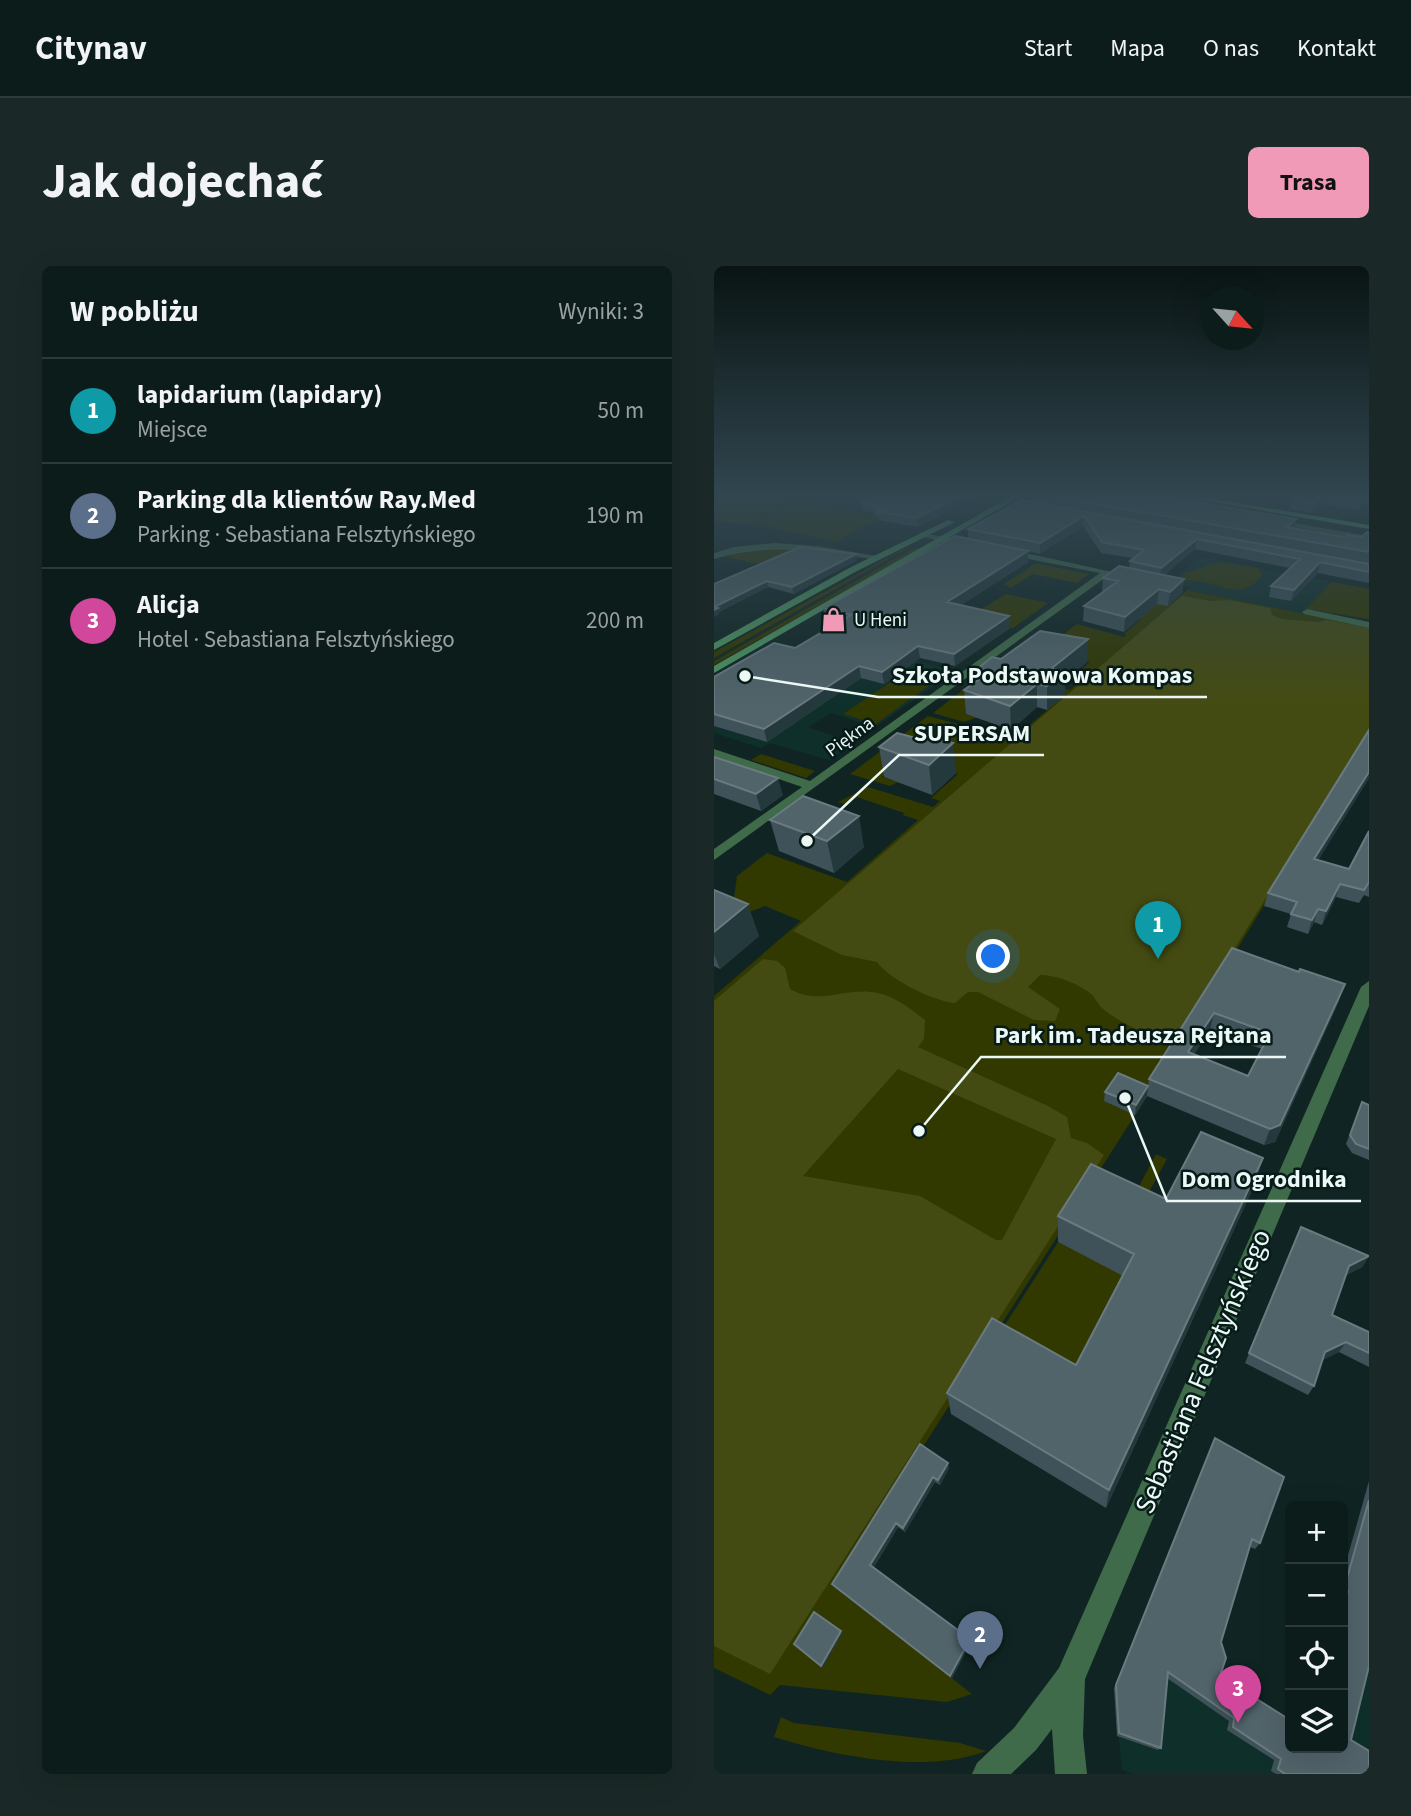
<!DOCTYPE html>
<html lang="pl">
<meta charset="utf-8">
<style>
body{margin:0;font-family:"Source Sans 3",sans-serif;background:#1a2927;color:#f1f3f6}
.controls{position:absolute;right:21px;bottom:21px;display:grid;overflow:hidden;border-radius:10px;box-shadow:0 7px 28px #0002}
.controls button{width:63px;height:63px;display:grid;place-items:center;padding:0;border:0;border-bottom:2px solid #2c3a39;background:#0c1c1a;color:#f1f3f6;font:35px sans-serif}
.compass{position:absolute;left:487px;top:21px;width:63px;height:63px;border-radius:50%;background:#0c1c1a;box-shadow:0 7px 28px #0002;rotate:117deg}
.you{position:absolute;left:280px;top:691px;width:24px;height:24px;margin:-18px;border:5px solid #fff;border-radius:50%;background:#1a73e8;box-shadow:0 0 0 10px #1a73e833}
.badge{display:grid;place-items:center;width:46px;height:46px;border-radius:50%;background:#f09ab7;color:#fff;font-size:23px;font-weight:700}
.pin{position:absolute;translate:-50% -58px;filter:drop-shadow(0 2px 4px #0008)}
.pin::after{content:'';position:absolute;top:37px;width:24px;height:21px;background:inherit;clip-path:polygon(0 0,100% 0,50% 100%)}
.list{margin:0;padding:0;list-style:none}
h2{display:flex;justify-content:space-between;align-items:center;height:91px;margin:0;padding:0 28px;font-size:30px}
h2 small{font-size:23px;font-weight:400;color:#9aa1a2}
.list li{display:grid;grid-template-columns:46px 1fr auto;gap:21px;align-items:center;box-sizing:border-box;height:105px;padding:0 28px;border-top:2px solid #2c3a39}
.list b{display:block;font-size:26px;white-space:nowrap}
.list p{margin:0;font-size:23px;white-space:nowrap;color:#9aa1a2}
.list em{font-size:23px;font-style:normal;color:#9aa1a2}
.icon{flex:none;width:38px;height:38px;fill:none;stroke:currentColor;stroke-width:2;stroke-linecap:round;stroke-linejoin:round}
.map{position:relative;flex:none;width:655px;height:1508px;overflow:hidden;border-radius:10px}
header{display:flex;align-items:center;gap:42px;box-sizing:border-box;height:98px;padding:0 35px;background:#0c1c1a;border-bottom:2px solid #2c3a39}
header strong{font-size:33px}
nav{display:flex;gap:38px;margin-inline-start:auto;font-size:24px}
.intro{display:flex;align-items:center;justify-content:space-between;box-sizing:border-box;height:168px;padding:0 42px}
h1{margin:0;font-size:49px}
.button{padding:18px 32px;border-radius:10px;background:#f09ab7;color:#111;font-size:24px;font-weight:700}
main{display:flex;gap:42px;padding:0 42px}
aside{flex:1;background:#0c1c1a;border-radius:10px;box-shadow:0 7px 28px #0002}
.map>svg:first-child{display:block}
.built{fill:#0f2f2b}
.green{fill:#313800}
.forest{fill:#444b12;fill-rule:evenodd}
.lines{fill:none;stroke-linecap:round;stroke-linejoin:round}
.minor{fill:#406b4a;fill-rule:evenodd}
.secondary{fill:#4d9561;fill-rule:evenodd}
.primary{fill:#56b572;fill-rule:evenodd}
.wall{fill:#3f5259;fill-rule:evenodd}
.shaded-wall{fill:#24393c}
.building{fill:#51646a;stroke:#6a7b80;stroke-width:2;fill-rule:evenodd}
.labels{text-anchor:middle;stroke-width:5;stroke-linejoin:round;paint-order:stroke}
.far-poi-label{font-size:19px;fill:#ebf8f6;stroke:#071c19;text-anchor:start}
.far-street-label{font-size:19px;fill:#ebf8f6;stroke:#071c19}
.near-street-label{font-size:28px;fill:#ebf8f6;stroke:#071c19}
.leader{fill:none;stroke:#ebf8f6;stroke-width:2.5}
.callout-dot{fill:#ebf8f6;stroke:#071c19;stroke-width:2.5}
.callout-label{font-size:24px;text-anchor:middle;font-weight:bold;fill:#ebf8f6;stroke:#071c19;stroke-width:5;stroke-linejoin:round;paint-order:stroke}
</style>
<header>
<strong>Citynav</strong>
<nav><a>Start</a><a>Mapa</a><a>O nas</a><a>Kontakt</a></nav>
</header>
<div class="intro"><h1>Jak dojechać</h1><a class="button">Trasa</a></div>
<main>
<aside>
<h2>W pobliżu<small>Wyniki: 3</small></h2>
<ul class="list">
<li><span class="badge" style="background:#0f9aa8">1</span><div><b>lapidarium (lapidary)</b><p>Miejsce</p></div><em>50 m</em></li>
<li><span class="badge" style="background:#5c6f8a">2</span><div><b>Parking dla klientów Ray.Med</b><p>Parking · Sebastiana Felsztyńskiego</p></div><em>190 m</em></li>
<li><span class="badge" style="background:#d1479c">3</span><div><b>Alicja</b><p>Hotel · Sebastiana Felsztyńskiego</p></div><em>200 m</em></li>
</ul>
</aside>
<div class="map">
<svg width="655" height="1508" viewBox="0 0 655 1508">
<rect width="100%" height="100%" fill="#102523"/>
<!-- built -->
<path class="built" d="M485,292H493L618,316L588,348L473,324L476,321L456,316Z
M181,389L242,405L161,461L117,447L94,461L140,477L115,494L55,477L47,482L0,467V426Z
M423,1363L502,1412L576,1482H629L655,1370V1508H418L408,1504L400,1422Z"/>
<!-- green -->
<path class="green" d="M8,229H60L81,233L38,256L40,257L83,235L168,251L122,276L43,259L0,255V234Z
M193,281H196L0,392V386Z
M83,282L47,299L9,290L37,284Z
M200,282L205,283L0,399V395Z
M506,296L544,302L549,309C521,341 504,310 468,315L467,311L471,307Z
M321,298H325L375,308L363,317L319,308L297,322L290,318Z
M618,316L655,323V353L592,343Z
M473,324L655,361L571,605L421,849L120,1320L258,1428L233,1436L66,1419L56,1429L0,1402V730L87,655L51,640L35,646L19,639L23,610L53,587L133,616L204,554L189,549L190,547L143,531L131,538L124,536L154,521L219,541L226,535L217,532L244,508L215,499L187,496L168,511L184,516L176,520L136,508L214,450L299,473L350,430L285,398L351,417L346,422L356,424L367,415L357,412L376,396L326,386L363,358L410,371L413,369L410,368L427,353L403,347L426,334L454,340Z
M292,328L334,337L299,362L275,357L237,362Z
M189,408L220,416L162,458L129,448Z
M250,423L274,430L252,447L264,451L250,456L219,447Z
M47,488L101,505L92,512L37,494Z
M442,888L453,893L423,948L413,943Z
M344,976L416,1013L361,1121L280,1076Z
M67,1451L80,1457L246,1477L272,1485C213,1508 124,1491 60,1471Z"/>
<!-- forest -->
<path class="forest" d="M468,330L497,335L515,334L556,342L558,349L568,353L604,356L613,354L655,362V467L461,778C441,774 402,755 387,741C383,737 381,731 377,728C364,717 342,709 326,709L314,721L346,743L341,755L320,754L264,726H254L241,737C219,735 176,714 163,696L128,689L79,665Z
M49,693L63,695L71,702L76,723C105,739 128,723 157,726C179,728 195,742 211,754L210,773L204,781L334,840L353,851L357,872L373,877L390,889L56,1408L0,1380V735ZM184,803L342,873L288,974H282L206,930L89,910Z"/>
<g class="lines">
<!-- minor -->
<path class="minor" d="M556,253L655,270V274L559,257Z
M206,267L244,273L248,276L244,279L209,271Z
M61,277L103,280L168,291L164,294C105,285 58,276 0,293V287L20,281Z
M293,283L403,307L395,309L0,594V583L88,521L0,491V483L96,515L386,307L290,288Z
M593,343L655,356V362L590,348L588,346Z
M655,715V740L371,1413L369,1470L373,1508H341L338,1463L322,1484L297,1508H258L263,1497L300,1462L345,1402L647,721Z"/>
<!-- secondary -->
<path class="secondary" d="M299,229H309L0,407V400Z
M234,254L241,256L143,305L0,384V377L137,301Z"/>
<!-- primary -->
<path class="primary" d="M458,229H477L655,259V263Z"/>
</g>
<!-- wall -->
<path class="wall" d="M321,229H444L580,262L631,271H648L655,266V317L604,307L577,335L555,331L557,320L576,302L481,283L450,309L470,313L468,327L454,340L443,338L410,366L369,355L370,340L388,326L389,312L415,302L416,295L419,292L387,287L369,260L326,288L314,285V296L247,339L296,362L241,400L206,392L170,418L147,412L53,476L0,460V411L81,382L124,357L111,354L109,342L254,273V263L321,236Z
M583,229H655V241L649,240L645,244L607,238L597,247L575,243L577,235Z
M148,237L226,250L204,261L165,254V251L160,250V247L149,245Z
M142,288L143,294L80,328L54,321L5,346V348L0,351V318Z
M287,393L373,396L351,415V429L333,444L323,441L297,464L252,448L250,424L262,415V404Z
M655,464V512L604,594L635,603L655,565V631L650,629L645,637L622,631L608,659L600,656L594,668L573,661L577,648L550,640L554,627Z
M165,481L242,507L218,529L170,511Z
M0,491L69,529L47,545L0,528Z
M56,554L150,581L120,607L65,585Z
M0,624L45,670L6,703L0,700Z
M518,682L585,706L625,735L561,876L550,879L433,830L421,849L390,835L391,826L434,820L435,813ZM496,764L548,783L534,810L480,788Z
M648,836L655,839V894L638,887L632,878Z
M549,892L540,920L392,1242L237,1148L233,1127L362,1099L409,1010L344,976V950L452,933Z
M587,961L655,990L648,1001L632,1009L618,1049L655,1066V1101L625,1086L608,1094L600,1120L594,1129L531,1097Z
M206,1178L235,1202L226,1219L221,1216L191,1266L184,1261L160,1301L256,1373L257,1376L238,1412L118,1318Z
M497,1181L546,1277L541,1283L536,1281L507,1376L506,1410L576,1482H629V1307L655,1215V1400L637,1474L655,1508H562L557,1505L560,1494L513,1464L515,1455L453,1412L447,1482L444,1484L403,1470L400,1422Z"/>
<!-- shaded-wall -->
<path class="shaded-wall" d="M248,229H262L204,261L203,252Z
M609,230L607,238L597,247L599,238Z
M651,232L649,240L645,244L647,236Z
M370,250L369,260L326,288V277Z
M582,253L580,263L573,261Z
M483,273L481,283L446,313L447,302Z
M314,285V296L234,348L233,336Z
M142,288L143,294L80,328L78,321Z
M606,296L604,307L577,335L580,324Z
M470,313L468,327L454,340L456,326Z
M53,315L54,321L5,346V348L0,351V341Z
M445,323L443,338L410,366L411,351Z
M295,350L296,362L241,400L240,388Z
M374,373L373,396L351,415V429L333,444V420L338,402Z
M204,380L206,392L170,418L168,406Z
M145,400L147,412L53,476L50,463Z
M323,418V441L297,464L296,440Z
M239,477L242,507L218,529L215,499Z
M655,506V512L597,606L600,593Z
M64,512L69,529L47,545L42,528Z
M145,550L150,581L120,607L113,575Z
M626,618L622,631L608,659L612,645Z
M34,638L45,670L6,703L0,688V666Z
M604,643L600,656L594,668L598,654Z
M631,718L625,735L561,876L550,879L556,863Z
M500,747L496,764L471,803L474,786Z
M434,820L433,830L421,849L422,839Z
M549,892L540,920L392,1242L395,1224Z
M655,990L648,1001L629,1011L635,1000Z
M632,1076L625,1086L605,1096L611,1086Z
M234,1197L235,1202L226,1219L224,1214Z
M219,1211L221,1216L191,1266L189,1262Z
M182,1257L184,1261L159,1303L156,1299Z
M127,1365L129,1367L109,1401L107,1400Z
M256,1373L257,1376L238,1412L236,1410Z"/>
<!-- building -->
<path class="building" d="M165,229H248L203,252L164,246L169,243L159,242L164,240L148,237Z
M330,229H444L582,253L573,261L631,271L633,269L648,271L653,266H655V286Z
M583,229H655V233L651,232L647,236L609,230L599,238L577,235Z
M308,234L655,298V306L606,296L580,324L557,320L586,293L483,273L447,302L416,295L430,284L388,276L370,250L326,277L254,263Z
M241,270L314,285L233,336L295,350L240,388L204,380L168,406L145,400L50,463L0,448V411L60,377L81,382L137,349L109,342Z
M86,281L142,288L78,321L53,315L0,341L4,342L0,344V318Z
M405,300L470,313L456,326L445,323L411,351L370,340L404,315L389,312Z
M326,365L374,373L338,402L351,406L333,420L323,418L296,440L250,424L274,407L262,404L278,391L287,393Z
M655,464V506L600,593L635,603L655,565V616L650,624L626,618L612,645L604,643L598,654L577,648L583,636L554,627Z
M183,467L209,474L213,470L239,477L215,499L165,481Z
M0,491L64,512L42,528L0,513Z
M89,530L145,550L113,575L56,554Z
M0,624L34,638L0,666Z
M518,682L585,706L586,703L631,718L566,859L556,863L435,813ZM500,747L556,767L534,810L474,786Z
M404,807L434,820L422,839L391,826Z
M648,836L655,839V883L642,878L636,869Z
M487,866L549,892L395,1224L233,1127L278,1052L362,1099L420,988L344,950L377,898L452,933Z
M587,961L655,990L635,1000L618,1049L655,1066V1087L632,1076L611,1086L600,1120L535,1087Z
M501,1172L570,1211L546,1277L538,1273L507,1376L512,1392L506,1410L576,1454V1482H629V1345L634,1325L630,1323L655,1234V1400L637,1474L655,1485V1508H571L564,1503L567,1493L519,1461L520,1452L454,1406L447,1482L405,1467L402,1419Z
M206,1178L234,1197L224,1214L219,1211L189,1262L182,1257L156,1299L256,1373L236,1410L118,1318Z
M100,1346L127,1365L107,1400L80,1378Z"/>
<!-- sky -->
<linearGradient id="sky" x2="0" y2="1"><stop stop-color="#091413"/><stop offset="0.52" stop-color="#314650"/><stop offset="1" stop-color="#314650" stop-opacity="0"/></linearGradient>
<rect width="655" height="440" fill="url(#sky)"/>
<!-- icons -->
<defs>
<symbol id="shop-bare" viewBox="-9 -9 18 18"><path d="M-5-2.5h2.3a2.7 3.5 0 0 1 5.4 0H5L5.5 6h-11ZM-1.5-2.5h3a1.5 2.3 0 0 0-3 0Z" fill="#f09ab7" stroke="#071c19" stroke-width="2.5" paint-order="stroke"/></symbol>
</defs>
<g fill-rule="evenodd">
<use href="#shop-bare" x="102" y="336" width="35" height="35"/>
</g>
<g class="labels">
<!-- far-poi labels -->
<g class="far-poi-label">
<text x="140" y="360">U Heni</text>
</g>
<!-- far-street labels -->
<g class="far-street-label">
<text transform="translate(135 470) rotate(-36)" y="7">Piękna</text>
</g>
<!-- near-street labels -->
<g class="near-street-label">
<text transform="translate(488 1105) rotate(-67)" y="10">Sebastiana Felsztyńskiego</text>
</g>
</g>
<!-- callouts -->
<path class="leader" d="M31 410L164 431H493M93 575L185 489H330M205 865L267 791H572M411 832L453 935H647"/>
<g class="callout-dot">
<circle cx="31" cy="410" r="7"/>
<circle cx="93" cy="575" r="7"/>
<circle cx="205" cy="865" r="7"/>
<circle cx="411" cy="832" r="7"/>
</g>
<g class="callout-label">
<text x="328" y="417">Szkoła Podstawowa Kompas</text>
<text x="258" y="475">SUPERSAM</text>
<text x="419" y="777">Park im. Tadeusza Rejtana</text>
<text x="550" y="921">Dom Ogrodnika</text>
</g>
</svg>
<div class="controls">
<button>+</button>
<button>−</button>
<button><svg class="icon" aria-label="locate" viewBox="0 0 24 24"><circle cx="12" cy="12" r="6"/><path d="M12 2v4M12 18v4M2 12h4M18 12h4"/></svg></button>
<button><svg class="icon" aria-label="layers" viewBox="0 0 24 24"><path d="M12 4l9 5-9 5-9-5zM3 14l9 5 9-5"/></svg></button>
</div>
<svg class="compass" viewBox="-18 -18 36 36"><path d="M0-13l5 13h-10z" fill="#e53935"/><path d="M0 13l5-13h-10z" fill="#9aa1a2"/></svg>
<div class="you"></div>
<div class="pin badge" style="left:444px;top:693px;background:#0f9aa8">1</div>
<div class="pin badge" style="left:266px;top:1403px;background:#5c6f8a">2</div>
<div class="pin badge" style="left:524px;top:1457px;background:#d1479c">3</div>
</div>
</main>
